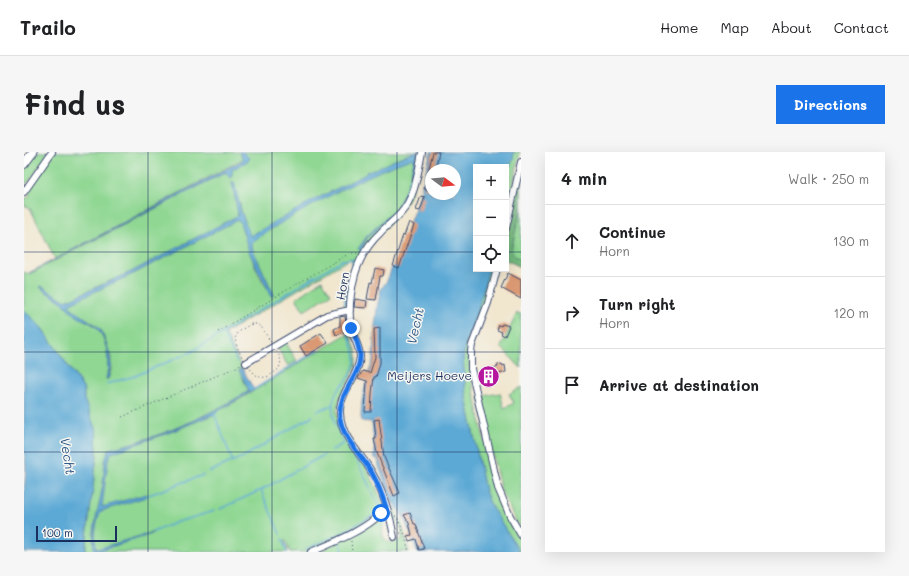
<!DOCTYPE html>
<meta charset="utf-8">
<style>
body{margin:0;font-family:Mali,sans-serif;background:#f6f6f6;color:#202124}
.controls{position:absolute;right:12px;top:12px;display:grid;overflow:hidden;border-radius:0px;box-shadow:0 4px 16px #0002}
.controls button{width:36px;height:36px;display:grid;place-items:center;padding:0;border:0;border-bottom:1px solid #e0e0e0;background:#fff;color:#202124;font:20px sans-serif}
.compass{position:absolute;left:401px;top:12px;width:36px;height:36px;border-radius:50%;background:#fff;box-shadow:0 4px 16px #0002;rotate:106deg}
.scale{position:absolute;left:12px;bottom:10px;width:81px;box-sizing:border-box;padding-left:4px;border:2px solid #1b2f5e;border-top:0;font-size:11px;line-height:14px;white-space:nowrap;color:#1b2f5e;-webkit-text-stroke:3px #f6f6f2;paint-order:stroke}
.stop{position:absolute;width:12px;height:12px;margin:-9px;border:3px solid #1a73e8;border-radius:50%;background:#fff}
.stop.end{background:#1a73e8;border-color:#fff;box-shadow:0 1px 4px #0008}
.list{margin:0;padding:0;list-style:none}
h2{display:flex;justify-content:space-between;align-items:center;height:52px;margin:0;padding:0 16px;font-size:17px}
h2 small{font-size:13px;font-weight:400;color:#757577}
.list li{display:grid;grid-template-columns:26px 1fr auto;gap:12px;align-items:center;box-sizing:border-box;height:72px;padding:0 16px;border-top:1px solid #e0e0e0}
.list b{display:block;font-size:15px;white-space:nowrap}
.list p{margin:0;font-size:13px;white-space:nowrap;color:#757577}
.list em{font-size:13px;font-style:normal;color:#757577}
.icon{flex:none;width:22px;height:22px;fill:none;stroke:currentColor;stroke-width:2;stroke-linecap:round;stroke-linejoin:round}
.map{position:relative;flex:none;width:497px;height:400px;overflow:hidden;border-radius:0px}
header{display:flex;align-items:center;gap:24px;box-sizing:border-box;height:56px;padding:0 20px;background:#fff;border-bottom:1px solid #e0e0e0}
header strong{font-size:19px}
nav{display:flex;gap:22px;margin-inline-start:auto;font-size:14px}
.intro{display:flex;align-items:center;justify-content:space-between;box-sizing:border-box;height:96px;padding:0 24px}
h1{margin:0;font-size:28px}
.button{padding:10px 18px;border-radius:0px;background:#1a73e8;color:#fff;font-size:14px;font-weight:700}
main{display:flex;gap:24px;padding:0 24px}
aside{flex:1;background:#fff;border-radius:0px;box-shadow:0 4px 16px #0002}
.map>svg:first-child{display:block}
.green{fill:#8fd792;stroke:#558378;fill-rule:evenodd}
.forest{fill:#73b87c;stroke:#47746d}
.water{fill:#5ca9d5;stroke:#3c6c9a;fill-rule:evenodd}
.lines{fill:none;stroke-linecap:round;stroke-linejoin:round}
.stream{stroke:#5ca9d5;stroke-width:1.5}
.building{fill:#da9972}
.minor-casing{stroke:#3b4a6f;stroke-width:8}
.major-casing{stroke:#3b4a6f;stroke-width:10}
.path{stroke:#3b4a6f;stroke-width:1;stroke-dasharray:1 3;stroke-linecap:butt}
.minor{stroke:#fff;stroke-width:6}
.major{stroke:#fff;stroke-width:8}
.route{stroke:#1a73e8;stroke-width:5}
.grid{fill:none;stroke:#1b2f5e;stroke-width:1;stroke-opacity:0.55}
.labels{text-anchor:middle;stroke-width:3;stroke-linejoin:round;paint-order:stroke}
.street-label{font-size:12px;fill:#1b2f5e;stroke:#f6f6f2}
.poi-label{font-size:12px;fill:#1b2f5e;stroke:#f6f6f2;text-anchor:end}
.water-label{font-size:13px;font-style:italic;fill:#325a88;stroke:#f6f6f2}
</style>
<header>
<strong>Trailo</strong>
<nav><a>Home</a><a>Map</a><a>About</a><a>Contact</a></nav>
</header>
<div class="intro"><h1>Find us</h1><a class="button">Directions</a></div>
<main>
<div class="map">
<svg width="497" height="400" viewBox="0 0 497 400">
<rect width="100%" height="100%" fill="#f6f6f2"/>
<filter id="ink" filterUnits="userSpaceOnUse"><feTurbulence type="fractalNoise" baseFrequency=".025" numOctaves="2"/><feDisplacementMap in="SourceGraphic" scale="8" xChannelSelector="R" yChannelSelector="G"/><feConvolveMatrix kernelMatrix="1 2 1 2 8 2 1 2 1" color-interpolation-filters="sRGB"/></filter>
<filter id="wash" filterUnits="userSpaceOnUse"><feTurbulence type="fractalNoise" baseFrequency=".012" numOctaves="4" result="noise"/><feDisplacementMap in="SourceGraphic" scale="16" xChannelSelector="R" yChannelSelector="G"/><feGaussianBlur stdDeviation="0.9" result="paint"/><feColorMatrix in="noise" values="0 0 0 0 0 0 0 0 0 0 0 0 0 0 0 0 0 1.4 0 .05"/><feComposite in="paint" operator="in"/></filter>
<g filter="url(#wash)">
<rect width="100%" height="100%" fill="#f1e6ce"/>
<!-- green -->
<path class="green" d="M14,0H25L4,31L2,30L0,33V19Z
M30,0H215L219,7L31,107L6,56L0,53V46H4L6,44L4,39Z
M219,0H397L387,41L377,59L338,100C328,116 327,136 324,155H320L322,131L328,111L327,106L201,181L218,216L215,218L225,239C182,265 134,286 85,297L84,307L87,301L189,263L192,260L218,246L321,183L326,182L333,200V208L332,215L316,246L313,258L314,269L316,277L341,313L351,333L359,352V356L337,373L306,389L283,400H266L261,388L260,389L264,400H61L73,303L72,279L60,247V238L56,231L17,175L0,158V120L5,122L202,20L206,26L208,18L223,5ZM390,9L392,15L375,57L343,86L337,98L344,83L371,58L378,46L383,35ZM216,51L217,59L226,84L229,98L250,143C232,128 224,92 216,70L213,68L111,121L54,147L46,151L45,153L58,165L67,170L77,178L87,205V218L84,227H83C86,212 84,188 74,176C69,171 61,169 55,165C48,159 42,152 34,147C28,143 21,140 16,135L42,149L44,148L109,119L213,64Z
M490,0H496L482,67C482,51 481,34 484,18C485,11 489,7 490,0Z
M497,55V108L490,103L487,98Z
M465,117H471L465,138L446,191L445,214L470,336L484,368L497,388L496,400L467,354L461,339L442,245L439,206L441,196Z
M298,128L307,142L280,159L272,146Z
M493,161L497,162V216L477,195Z
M261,189L273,209L264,214L253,195Z
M497,235V379L477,339L455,245L476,241L480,256L490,251L485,242Z
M362,350C378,360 380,383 385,400H295L357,363L364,362L366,366L360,368C358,377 356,387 366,391L378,387C377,383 378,380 377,377C373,367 366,359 362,350Z"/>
<!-- forest -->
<path class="forest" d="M497,26V55L487,98L490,103L497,108V115L482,108V91L495,29Z"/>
<!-- water -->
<path class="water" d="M215,0H219L225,6V8L208,18V25L206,26L202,20L5,121L218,9L219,7Z
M391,0H394L392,15L387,30L382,43L375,57L343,86L337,98L334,97L344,83L371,58L378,46L387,22L390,9V6C362,15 337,28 311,41C283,56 255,71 229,89L227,91L229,98L250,143L248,145L226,102L216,70L213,68L111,121L46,151L45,153L48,157L75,175L77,178C85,196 89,208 84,227H82C86,212 84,185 71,174C65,169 56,167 50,162C44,157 41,151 34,147C28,143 21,140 16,135L17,134L42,149L44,148L109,119L213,64L214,62L208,30H210L217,59L226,84L290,48L342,22L343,19L345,20L375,6Z
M407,0H490L489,8L484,18L482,37V15H452V117H465L453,160L442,189L439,206L442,245L461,339L467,354L496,400H393L390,390L380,366L368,349L355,314L354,307L350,306L349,304L351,302L348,270L338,269L337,264L338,248L344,223L349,209L350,183L353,156L357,137L363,129L395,46ZM407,18H431V42H407Z
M0,158L17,175L56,231L60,238V247L72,279L73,303L61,400H0V345L2,316L0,296Z
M218,216L230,238L192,260L189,263L185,264L147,280L87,301L84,308L78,355L122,342V345L77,359C72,370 69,385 73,397L129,380L128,382L71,400C65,386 77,348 79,331C80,324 80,316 81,309C82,305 84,301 85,297C134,287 182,265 225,239L215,218Z"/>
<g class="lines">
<!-- stream -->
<path class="stream" d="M199,181L213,210
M82,232L111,224L167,200L318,108L330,107L323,131L321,152
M229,238L294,198
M293,259L308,253
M190,261L209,310
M308,298L320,291C312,276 304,257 312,241C314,237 318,234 320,231C325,225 330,216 331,209C332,200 327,190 324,181
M185,320L221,304L288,264
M237,338L256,382
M122,344L179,323
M196,357L237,338L300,303
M129,380L153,370L190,359
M258,387L263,400
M315,390L317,392L319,400
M282,397L318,381L353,361L356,356L334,311L323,295"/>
</g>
<g id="blocks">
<!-- building -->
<path class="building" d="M409,0H415L411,18H407L405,38L400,37Z
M397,44L401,45L396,59L392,58Z
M385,70L390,73L375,116L369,114L379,83L380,84Z
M351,116L360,118L359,124H356L352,148L343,147L346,130L348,131Z
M484,121L497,128V147L477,136Z
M331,147L343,149L342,156L330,155Z
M321,164L323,179L312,183L310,177L316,174V165Z
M478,172L485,174L481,184L477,182L478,180L473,178L475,173L477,174Z
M356,176V211L352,225H350L348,241L347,260H341L343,229L334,226L339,219L346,221L351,205L350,177Z
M297,181L304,191L282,204L276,194Z
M478,212L479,214L481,213L482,220L460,226L458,219L474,215L473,213Z
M355,267L360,305L376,341L370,344L353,301L350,287H352L350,268Z
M386,361L390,372H392L400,397L395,398L392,387L385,389L383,384L388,383L385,371L380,363Z"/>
</g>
</g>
<g filter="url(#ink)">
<use href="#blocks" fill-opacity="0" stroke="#3b4a6f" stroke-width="1"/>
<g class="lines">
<defs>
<path id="minor" d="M0,40L28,0
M482,76L497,10
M473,117L464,151L448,193L447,199V217L474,336L486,364L497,383
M222,211L303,163L326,158
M370,385C366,362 359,339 347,319C339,305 324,291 319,276C307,244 333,233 336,205C336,195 329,185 327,176C324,159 327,138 331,122C336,106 344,92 356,81C362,74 370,69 376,62C391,46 394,21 398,0
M287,400C309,391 349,375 362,355"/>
<path id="major" d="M0,12L9,0"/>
</defs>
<!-- minor casing -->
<use href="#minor" class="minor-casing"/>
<!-- major casing -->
<use href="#major" class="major-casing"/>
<!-- path -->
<path class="path" d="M227,172H233L238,176L256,205L257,209L255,217C249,221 243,227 236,225C227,223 208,192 212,184C215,178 222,175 227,172Z
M194,180L261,139L326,101H334
M98,265L217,213
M371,364L373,365L380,381
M376,381H380L385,400
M327,389L328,400"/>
<!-- minor -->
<use href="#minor" class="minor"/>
<!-- major -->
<use href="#major" class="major"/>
</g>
</g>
<g class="lines" filter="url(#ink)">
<!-- route -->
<path class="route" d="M327,176C331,184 335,194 336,203C337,225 313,241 316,266C319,287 337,302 348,321C354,332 358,343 362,355L357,361"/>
</g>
<!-- grid -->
<path class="grid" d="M124,0V400M248,0V400M373,0V400M0,100H452M482,100H497M0,200H497M0,300H497"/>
<!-- icons -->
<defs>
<symbol id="building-disc" viewBox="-11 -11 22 22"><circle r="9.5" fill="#b5179e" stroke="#f6f6f2"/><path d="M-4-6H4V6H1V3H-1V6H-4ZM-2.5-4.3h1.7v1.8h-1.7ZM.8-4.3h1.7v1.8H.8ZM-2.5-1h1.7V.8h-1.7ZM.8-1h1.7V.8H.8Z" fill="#fff"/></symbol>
</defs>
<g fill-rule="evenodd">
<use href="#building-disc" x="452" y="212" width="25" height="25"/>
</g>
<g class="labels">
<!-- street labels -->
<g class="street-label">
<text transform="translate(319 134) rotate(-80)" y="4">Horn</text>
</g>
<!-- poi labels -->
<g class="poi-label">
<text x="448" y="228">Meijers Hoeve</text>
</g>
<!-- water labels -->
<g class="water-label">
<text transform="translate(391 174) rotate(-77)" y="5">Vecht</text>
<text transform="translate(44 304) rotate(81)" y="5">Vecht</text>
</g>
</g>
</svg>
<div class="controls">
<button>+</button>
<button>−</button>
<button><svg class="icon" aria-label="locate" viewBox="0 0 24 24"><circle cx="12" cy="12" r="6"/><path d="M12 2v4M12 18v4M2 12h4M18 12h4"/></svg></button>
</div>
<svg class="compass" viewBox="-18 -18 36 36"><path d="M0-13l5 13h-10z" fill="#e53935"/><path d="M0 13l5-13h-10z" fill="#757577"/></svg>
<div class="scale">100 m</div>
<div class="stop" style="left:357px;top:361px"></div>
<div class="stop end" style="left:327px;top:176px"></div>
</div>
<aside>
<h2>4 min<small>Walk · 250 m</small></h2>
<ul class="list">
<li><svg class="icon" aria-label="ahead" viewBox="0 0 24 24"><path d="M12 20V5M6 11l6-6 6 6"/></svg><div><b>Continue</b><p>Horn</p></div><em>130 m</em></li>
<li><svg class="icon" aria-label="right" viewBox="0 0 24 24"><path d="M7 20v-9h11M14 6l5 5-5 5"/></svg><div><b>Turn right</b><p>Horn</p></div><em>120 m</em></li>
<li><svg class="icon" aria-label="arrive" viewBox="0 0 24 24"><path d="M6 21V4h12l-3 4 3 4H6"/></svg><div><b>Arrive at destination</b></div></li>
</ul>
</aside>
</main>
